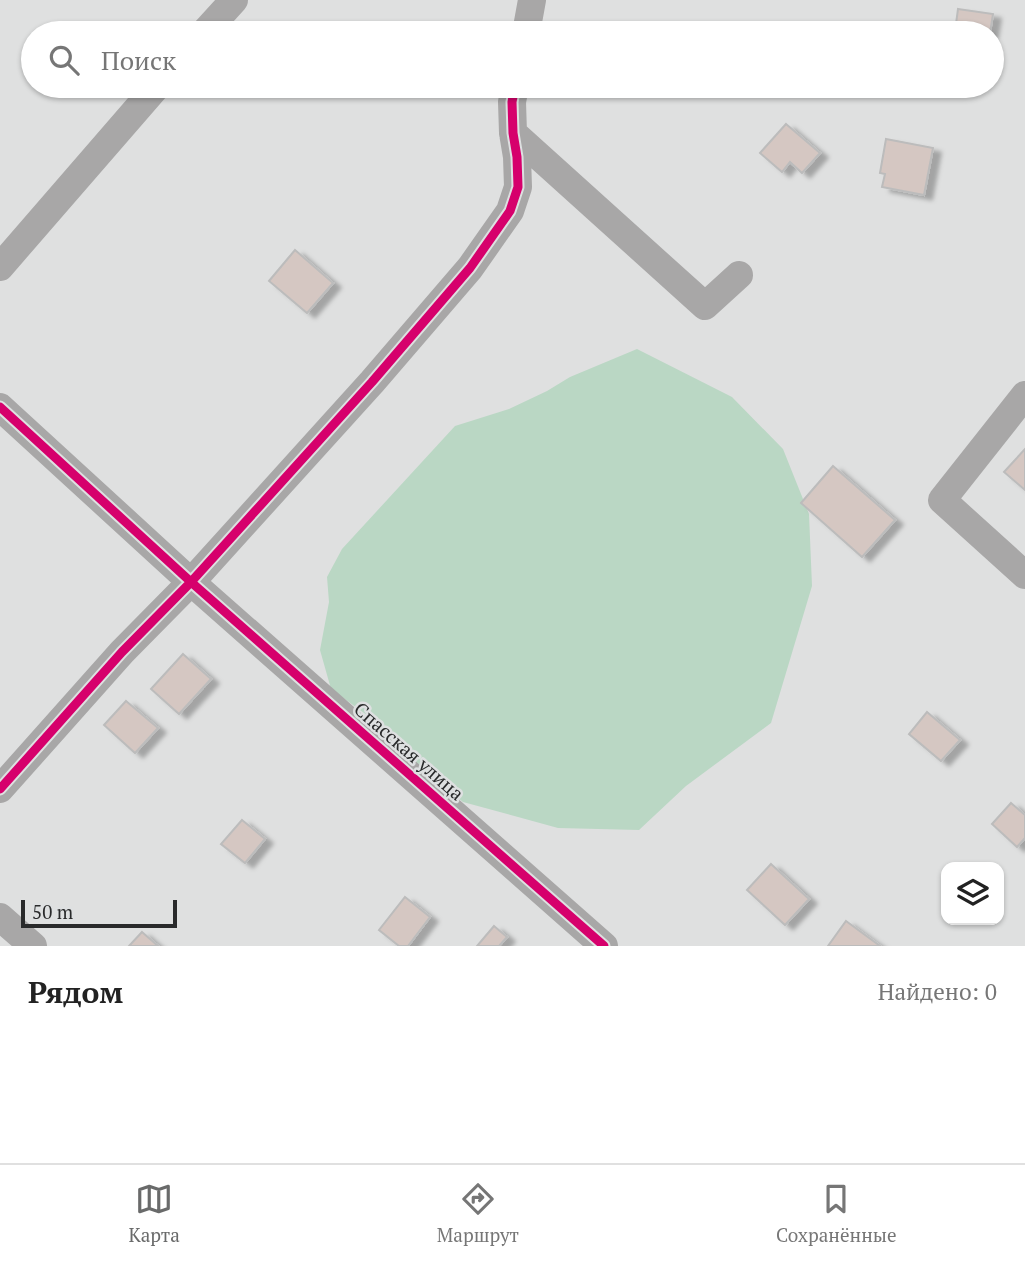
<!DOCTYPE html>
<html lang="ru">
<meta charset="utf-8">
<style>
body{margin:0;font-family:"PT Serif",serif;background:#f2f2f2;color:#222}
.controls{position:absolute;right:21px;bottom:21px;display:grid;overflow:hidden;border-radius:14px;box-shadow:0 2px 5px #0004}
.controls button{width:63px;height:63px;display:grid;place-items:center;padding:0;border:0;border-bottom:2px solid #e0e0e0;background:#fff;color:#222;font:35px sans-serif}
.scale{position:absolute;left:21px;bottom:18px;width:156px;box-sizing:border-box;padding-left:7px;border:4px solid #292a2b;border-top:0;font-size:19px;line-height:24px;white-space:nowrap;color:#292a2b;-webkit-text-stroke:5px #dee0e1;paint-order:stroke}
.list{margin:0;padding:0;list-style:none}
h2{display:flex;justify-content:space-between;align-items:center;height:91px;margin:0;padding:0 28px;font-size:30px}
h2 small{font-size:23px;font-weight:400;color:#767676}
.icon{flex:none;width:38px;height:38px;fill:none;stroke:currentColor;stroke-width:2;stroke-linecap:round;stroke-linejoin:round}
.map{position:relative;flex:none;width:1025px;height:946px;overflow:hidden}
.search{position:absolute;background:#fff;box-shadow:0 2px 5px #0004;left:21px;right:21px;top:21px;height:77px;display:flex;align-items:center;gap:18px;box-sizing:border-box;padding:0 24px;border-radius:38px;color:#767676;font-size:26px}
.sheet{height:217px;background:#fff}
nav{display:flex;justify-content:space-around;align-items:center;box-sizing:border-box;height:98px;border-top:2px solid #e0e0e0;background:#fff;font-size:19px;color:#767676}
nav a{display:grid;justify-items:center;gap:4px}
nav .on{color:#696a6a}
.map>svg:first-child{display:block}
.green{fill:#bad7c4}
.building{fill:#d5c7c2;stroke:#bcbcbc;stroke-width:2;filter:url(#shadow)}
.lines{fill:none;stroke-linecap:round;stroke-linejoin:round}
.minor{stroke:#a8a7a7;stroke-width:28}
.cycleway-casing{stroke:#dee0e1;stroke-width:13}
.cycleway{stroke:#d6006c;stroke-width:9}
.labels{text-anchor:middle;stroke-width:5;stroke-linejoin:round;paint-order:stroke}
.street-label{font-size:19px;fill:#292a2b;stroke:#dee0e1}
</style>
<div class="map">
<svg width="1025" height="946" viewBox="0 0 1025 946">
<defs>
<filter id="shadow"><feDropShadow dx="8" dy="4.5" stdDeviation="2" flood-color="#0004"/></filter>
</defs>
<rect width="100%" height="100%" fill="#dfe0e0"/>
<!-- green -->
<path class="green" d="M637,349L732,397L783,449L809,514L812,586L771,723L686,786L639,830L558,828L463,802L414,762L364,713L331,689L320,650L329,602L327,577L342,549L455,426L509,409L547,391L570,377Z"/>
<!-- building -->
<path class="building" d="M958,9L993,14L990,33H952L953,23L956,24Z
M786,124L820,153L802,173L790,162L782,172L760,153Z
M886,139L933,148L924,195L882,187L885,174L880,173Z
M295,250L333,283L307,313L269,281Z
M1025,449V490L1004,472Z
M833,466L895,520L862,557L801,503Z
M183,654L211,679L179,714L151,689Z
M126,701L158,728L135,753L104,725Z
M927,712L960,740L941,761L909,734Z
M1011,803L1025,815V838L1017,847L992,824Z
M242,820L265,839L245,863L221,844Z
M771,864L809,899L785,925L747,890Z
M405,897L430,917L408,946H399L379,930Z
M846,921L880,946H828Z
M494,926L507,937L499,946H477Z
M142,932L158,946H129Z"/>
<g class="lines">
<!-- minor -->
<path class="minor" d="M204,33L234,0
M526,33L532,0
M513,133L705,306L739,275
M0,267L157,86
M1025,395L942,500L1025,575
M0,407L191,582L604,946
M0,789L122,652L191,582L372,382L470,268L510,211L518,187L517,157L513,133L512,102L515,86
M0,917L33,946"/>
<defs>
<path id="cycleway" d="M0,407L191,582L604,946
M0,789L122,652L191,582L372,382L470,268L510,211L518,187L517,157L513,133L512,102L515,86"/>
</defs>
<!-- cycleway casing -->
<use href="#cycleway" class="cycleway-casing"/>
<!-- cycleway -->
<use href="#cycleway" class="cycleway"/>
</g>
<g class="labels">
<!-- street labels -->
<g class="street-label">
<text transform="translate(409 751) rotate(41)" y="7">Спасская улица</text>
</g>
</g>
</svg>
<div class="controls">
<button><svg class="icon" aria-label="layers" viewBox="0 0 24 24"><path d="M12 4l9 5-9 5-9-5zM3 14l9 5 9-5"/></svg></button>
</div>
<div class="scale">50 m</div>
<div class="search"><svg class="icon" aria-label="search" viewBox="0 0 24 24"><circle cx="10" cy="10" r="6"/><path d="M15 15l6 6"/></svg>Поиск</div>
</div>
<section class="sheet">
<h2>Рядом<small>Найдено: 0</small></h2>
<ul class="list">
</ul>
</section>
<nav>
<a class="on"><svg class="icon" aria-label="map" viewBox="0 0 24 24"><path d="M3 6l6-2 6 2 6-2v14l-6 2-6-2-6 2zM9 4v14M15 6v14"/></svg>Карта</a>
<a><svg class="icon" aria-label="directions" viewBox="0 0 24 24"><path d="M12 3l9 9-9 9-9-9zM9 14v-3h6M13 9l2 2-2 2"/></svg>Маршрут</a>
<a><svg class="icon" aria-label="saved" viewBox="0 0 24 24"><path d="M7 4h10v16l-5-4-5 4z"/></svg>Сохранённые</a>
</nav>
